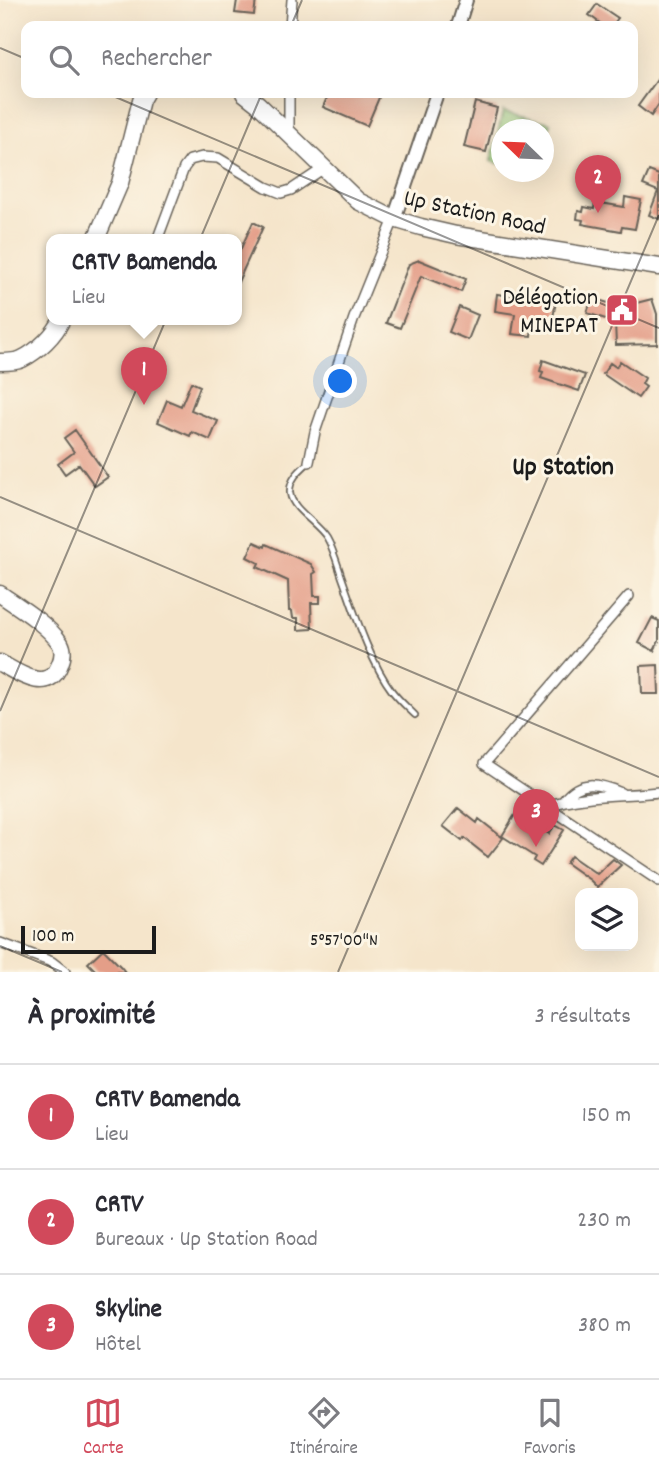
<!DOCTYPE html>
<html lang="fr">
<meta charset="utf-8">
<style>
body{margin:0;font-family:Dekko,sans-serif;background:#f7f7f7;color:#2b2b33}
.controls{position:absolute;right:21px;bottom:21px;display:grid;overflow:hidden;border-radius:14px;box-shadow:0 7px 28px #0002}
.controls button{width:63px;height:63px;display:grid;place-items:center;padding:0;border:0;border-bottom:2px solid #e1e1e2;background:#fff;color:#2b2b33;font:35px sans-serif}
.compass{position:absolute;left:491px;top:119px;width:63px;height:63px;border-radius:50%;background:#fff;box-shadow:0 7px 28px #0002;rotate:293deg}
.scale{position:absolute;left:21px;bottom:18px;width:135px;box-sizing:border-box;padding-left:7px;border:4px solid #1c1c1c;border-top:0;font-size:19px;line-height:24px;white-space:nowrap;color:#1c1c1c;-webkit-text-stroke:5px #fcf5e5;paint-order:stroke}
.you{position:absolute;left:341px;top:382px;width:24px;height:24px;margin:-18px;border:5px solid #fff;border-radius:50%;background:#1a73e8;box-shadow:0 0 0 10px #1a73e833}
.badge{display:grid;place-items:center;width:46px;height:46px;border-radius:50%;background:#d1495b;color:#fff;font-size:23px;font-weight:700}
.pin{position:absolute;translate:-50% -58px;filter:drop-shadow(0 2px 4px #0008)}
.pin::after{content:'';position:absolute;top:37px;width:24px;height:21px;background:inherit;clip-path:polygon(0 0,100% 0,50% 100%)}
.popup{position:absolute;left:46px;top:234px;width:196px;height:91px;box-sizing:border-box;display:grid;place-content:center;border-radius:14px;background:#fff;filter:drop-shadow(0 2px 5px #0005);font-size:23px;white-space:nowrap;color:#7c7c81}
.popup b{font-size:26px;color:#2b2b33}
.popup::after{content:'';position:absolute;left:50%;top:100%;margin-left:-14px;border:14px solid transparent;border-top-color:#fff}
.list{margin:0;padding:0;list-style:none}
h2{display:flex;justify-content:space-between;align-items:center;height:91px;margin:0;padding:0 28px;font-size:30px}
h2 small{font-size:23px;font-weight:400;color:#7c7c81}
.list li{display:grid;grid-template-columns:46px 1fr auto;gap:21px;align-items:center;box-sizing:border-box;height:105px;padding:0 28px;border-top:2px solid #e1e1e2}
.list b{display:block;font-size:26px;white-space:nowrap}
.list p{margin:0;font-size:23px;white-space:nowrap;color:#7c7c81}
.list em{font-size:23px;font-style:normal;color:#7c7c81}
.icon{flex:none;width:38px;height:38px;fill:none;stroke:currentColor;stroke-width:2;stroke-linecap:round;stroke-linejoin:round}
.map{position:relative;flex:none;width:659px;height:972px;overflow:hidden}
.search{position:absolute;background:#fff;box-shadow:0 7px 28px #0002;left:21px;right:21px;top:21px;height:77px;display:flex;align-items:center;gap:18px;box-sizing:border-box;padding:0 24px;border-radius:14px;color:#7c7c81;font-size:26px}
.sheet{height:406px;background:#fff}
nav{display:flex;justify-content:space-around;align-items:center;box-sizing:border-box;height:98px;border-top:2px solid #e1e1e2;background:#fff;font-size:19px;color:#7c7c81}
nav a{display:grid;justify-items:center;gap:4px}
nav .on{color:#d1495b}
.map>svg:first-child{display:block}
.green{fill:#96cb7c;stroke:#59744c;stroke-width:2}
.building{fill:#e49e88}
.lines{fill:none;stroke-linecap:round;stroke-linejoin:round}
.service-casing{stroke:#686259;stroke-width:8}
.minor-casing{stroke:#686259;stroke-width:12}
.secondary-casing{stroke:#686259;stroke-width:16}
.trunk-casing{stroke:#686259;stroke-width:19}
.service{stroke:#fff;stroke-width:4.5}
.minor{stroke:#fff;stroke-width:9}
.secondary{stroke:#fff;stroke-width:12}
.trunk{stroke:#fff;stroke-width:16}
.ticks{fill:none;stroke:#1c1c1c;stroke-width:2;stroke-opacity:0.45}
.labels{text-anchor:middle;stroke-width:6;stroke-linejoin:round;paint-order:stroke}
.street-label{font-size:24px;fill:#1c1c1c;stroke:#fcf5e5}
.poi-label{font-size:24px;fill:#1c1c1c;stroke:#fcf5e5;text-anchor:end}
.neighbourhood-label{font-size:26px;font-weight:bold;fill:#1c1c1c;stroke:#fcf5e5}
.ticks-label{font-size:18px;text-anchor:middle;fill:#1c1c1c;stroke:#fcf5e5;stroke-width:6;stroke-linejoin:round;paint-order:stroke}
</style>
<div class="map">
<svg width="659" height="972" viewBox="0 0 659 972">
<rect width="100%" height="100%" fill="#fcf5e5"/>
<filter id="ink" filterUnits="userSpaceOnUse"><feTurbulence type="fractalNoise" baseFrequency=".0143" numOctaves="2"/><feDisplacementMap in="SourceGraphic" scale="14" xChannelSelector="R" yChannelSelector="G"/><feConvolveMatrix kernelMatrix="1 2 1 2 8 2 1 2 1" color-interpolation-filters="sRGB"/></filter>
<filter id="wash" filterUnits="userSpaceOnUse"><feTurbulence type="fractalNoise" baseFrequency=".00686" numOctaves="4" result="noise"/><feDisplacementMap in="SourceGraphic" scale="28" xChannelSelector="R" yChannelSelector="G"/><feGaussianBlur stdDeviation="1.57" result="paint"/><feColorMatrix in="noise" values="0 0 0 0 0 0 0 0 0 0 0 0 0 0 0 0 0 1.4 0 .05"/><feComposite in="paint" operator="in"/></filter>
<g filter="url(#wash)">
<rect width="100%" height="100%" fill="#f5e5cb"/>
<!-- green -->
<path class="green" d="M503,111L551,123L544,151V130H502L501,164L491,161Z"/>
<g id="blocks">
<!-- building -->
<path class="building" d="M237,0H256L254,15L235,13Z
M597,4L618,18L612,26H604L589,15Z
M659,77V104L651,116L638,106Z
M329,93H381L367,126L323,107Z
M475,102L497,108L486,152L464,147Z
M649,171L659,175V219L649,215L658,191L643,185Z
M625,197L641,200L635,229L622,227L621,231L582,224L583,220L577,219L578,211L583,212L584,207L594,209L595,202L624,207Z
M253,222L263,227L237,284V257Z
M419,260L466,279L461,292L421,276L400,328L386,323L409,264Z
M519,289L535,292V298L556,301L553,318L533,316L531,336L512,334L515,314L495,311L497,294L518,297Z
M592,298L621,307L652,299L657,314V344L616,345L615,322L587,313Z
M459,307L478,315L468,340L449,332Z
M543,360L585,375L579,391L541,378L543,372L540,371Z
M620,361L645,378L642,384L646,387L638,398L603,374L610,363L616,367Z
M191,382L200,386L191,410L218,421L210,440L192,432L190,436L158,422L167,400L181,406Z
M75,430L108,477L95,486L79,464L65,474L58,464L74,452L64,438Z
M254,542L265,547L266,544L311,564L316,572L313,574L314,596H320V603H311L312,629L298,630V618H293L292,611H289L288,581L257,567L259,563L247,557Z
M652,618L659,621V641L654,651L639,643Z
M658,665L659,694H642L641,666Z
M458,808L477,823L479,819L503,838L488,857L464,838L462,841L443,826Z
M516,813L549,834L555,825L564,830L541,866L533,861L535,857L502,836Z
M571,856L597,874L613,859L621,865L597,887L590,880L566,863Z
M103,949L121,967L125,972H97L88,963Z"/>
</g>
</g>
<g filter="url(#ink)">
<use href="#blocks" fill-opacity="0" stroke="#686259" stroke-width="2"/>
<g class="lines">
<defs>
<path id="service" d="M309,462C300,470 289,479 290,493C292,510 318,523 327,538C334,550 339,570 344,583C356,617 371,663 392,691C399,700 407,707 415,715"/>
<path id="minor" d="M290,26L292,0
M289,93V132
M159,235L184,168L190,160L202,157L218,158L266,187L281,193L291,190L324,168
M309,462L315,432L354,318L394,219
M629,596L484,764L659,881
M564,800C580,779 598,783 621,793
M547,806C582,794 623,796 659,792
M0,943L52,962L65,972"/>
<path id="secondary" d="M458,26L466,0
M394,219L437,93"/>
<path id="trunk" d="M244,93L258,104L358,201L394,219L421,227L456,235L659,267
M96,239L120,183L141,100L145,93
M0,362C7,362 16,362 22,359C38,351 55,335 62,319
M0,594C19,607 47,624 60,643C64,650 63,657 60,664C49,695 18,673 0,663"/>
</defs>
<!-- service casing -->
<use href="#service" class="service-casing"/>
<!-- minor casing -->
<use href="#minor" class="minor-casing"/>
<!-- secondary casing -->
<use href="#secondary" class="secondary-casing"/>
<!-- trunk casing -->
<use href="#trunk" class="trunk-casing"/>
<!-- service -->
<use href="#service" class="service"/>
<!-- minor -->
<use href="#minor" class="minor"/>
<!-- secondary -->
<use href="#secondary" class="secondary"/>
<!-- trunk -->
<use href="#trunk" class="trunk"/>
</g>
</g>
<!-- ticks -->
<path class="ticks" d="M291,26L302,0M0,48L26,59M106,93L659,328M0,497L659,777M0,711L262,93M0,946L62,972M338,972L659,215"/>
<!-- icons -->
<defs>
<symbol id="civic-square" viewBox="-11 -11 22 22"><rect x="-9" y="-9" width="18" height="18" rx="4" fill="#d1495b" stroke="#fcf5e5"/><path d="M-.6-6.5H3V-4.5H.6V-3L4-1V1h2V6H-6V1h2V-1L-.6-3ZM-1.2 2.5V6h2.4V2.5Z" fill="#fff"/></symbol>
</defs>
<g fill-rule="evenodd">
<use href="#civic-square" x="603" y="291" width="38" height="38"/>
</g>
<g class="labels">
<!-- street labels -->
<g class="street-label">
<text transform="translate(475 211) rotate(12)" y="8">Up Station Road</text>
</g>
<!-- poi labels -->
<g class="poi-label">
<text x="598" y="304">Délégation<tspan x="598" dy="28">MINEPAT</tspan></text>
</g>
<!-- neighbourhood labels -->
<g class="neighbourhood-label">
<text x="563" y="474">Up Station</text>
</g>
</g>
<g class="ticks-label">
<text x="344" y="945">5°57'00"N</text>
</g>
</svg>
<div class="controls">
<button><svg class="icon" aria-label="layers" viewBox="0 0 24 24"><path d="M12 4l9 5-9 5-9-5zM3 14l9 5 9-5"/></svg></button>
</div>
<svg class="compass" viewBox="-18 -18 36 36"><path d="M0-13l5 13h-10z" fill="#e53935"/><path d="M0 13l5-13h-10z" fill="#7c7c81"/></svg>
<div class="scale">100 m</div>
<div class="you"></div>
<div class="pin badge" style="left:144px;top:405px">1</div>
<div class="popup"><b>CRTV Bamenda</b>Lieu</div>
<div class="pin badge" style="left:598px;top:213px">2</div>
<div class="pin badge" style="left:536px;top:847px">3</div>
<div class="search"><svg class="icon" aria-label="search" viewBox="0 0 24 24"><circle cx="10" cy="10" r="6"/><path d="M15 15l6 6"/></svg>Rechercher</div>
</div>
<section class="sheet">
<h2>À proximité<small>3 résultats</small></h2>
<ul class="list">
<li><span class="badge">1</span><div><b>CRTV Bamenda</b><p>Lieu</p></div><em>150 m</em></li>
<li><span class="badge">2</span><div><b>CRTV</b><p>Bureaux · Up Station Road</p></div><em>230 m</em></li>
<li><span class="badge">3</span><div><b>Skyline</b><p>Hôtel</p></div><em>380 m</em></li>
</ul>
</section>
<nav>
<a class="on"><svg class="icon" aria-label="map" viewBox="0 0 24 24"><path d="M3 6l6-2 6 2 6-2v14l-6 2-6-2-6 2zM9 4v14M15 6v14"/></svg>Carte</a>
<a><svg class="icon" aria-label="directions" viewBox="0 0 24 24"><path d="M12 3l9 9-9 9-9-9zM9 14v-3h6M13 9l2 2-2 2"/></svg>Itinéraire</a>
<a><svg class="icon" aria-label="saved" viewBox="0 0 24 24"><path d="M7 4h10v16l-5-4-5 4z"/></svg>Favoris</a>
</nav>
